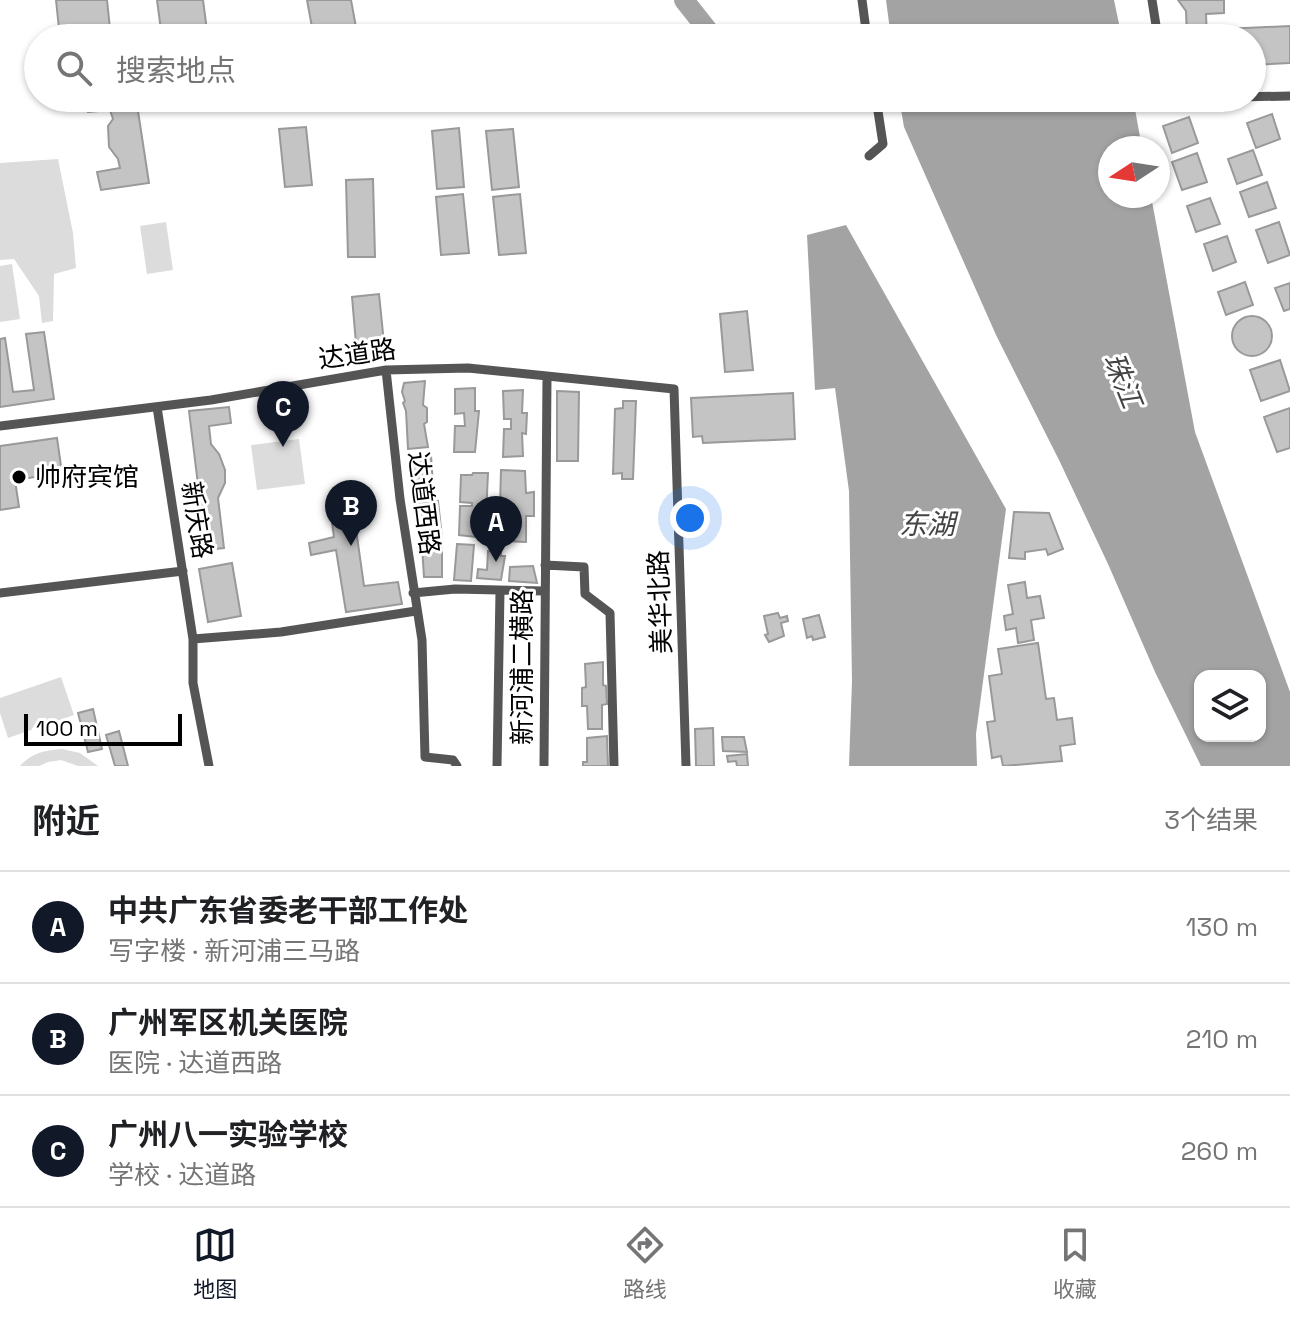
<!DOCTYPE html>
<html lang="zh">
<meta charset="utf-8">
<style>
body{margin:0;font-family:"Space Grotesk","Noto Sans SC",sans-serif;background:#f2f2f2;color:#202124}
.controls{position:absolute;right:24px;bottom:24px;display:grid;overflow:hidden;border-radius:16px;box-shadow:0 2px 6px #0004}
.controls button{width:72px;height:72px;display:grid;place-items:center;padding:0;border:0;border-bottom:2px solid #e0e0e0;background:#fff;color:#202124;font:40px sans-serif}
.compass{position:absolute;left:1098px;top:136px;width:72px;height:72px;border-radius:50%;background:#fff;box-shadow:0 2px 6px #0004;rotate:258deg}
.scale{position:absolute;left:24px;bottom:20px;width:158px;box-sizing:border-box;padding-left:8px;border:4px solid #000;border-top:0;font-size:22px;line-height:28px;white-space:nowrap;color:#000;-webkit-text-stroke:6px #fff;paint-order:stroke}
.you{position:absolute;left:690px;top:518px;width:28px;height:28px;margin:-20px;border:6px solid #fff;border-radius:50%;background:#1a73e8;box-shadow:0 0 0 12px #1a73e833}
.badge{display:grid;place-items:center;width:52px;height:52px;border-radius:50%;background:#111827;color:#fff;font-size:26px;font-weight:700}
.pin{position:absolute;translate:-50% -66px;filter:drop-shadow(0 2px 4px #0008)}
.pin::after{content:'';position:absolute;top:42px;width:28px;height:24px;background:inherit;clip-path:polygon(0 0,100% 0,50% 100%)}
.list{margin:0;padding:0;list-style:none}
h2{display:flex;justify-content:space-between;align-items:center;height:104px;margin:0;padding:0 32px;font-size:34px}
h2 small{font-size:26px;font-weight:400;color:#757577}
.list li{display:grid;grid-template-columns:52px 1fr auto;gap:24px;align-items:center;box-sizing:border-box;height:112px;padding:0 32px;border-top:2px solid #e0e0e0}
.list b{display:block;font-size:30px;white-space:nowrap}
.list p{margin:0;font-size:26px;white-space:nowrap;color:#757577}
.list em{font-size:26px;font-style:normal;color:#757577}
.icon{flex:none;width:44px;height:44px;fill:none;stroke:currentColor;stroke-width:2;stroke-linecap:round;stroke-linejoin:round}
.map{position:relative;flex:none;width:1290px;height:766px;overflow:hidden}
.search{position:absolute;background:#fff;box-shadow:0 2px 6px #0004;left:24px;right:24px;top:24px;height:88px;display:flex;align-items:center;gap:20px;box-sizing:border-box;padding:0 28px;border-radius:44px;color:#757577;font-size:30px}
.sheet{height:440px;background:#fff}
nav{display:flex;justify-content:space-around;align-items:center;box-sizing:border-box;height:112px;border-top:2px solid #e0e0e0;background:#fff;font-size:22px;color:#757577}
nav a{display:grid;justify-items:center;gap:4px}
nav .on{color:#111827}
.map>svg:first-child{display:block}
.green{fill:#dcdcdc}
.water{fill:#a3a3a3;fill-rule:evenodd}
.lines{fill:none;stroke-linecap:round;stroke-linejoin:round}
.river{stroke:#a3a3a3;stroke-width:20}
.building{fill:#c4c4c4;stroke:#999;stroke-width:2}
.street{stroke:#555;stroke-width:9}
.poi-dot{fill:#000;stroke:#fff;stroke-width:3}
.labels{text-anchor:middle;stroke-width:6;stroke-linejoin:round;paint-order:stroke}
.street-label{font-size:26px;fill:#000;stroke:#fff}
.poi-label{font-size:26px;fill:#000;stroke:#fff;text-anchor:start}
.water-label{font-size:28px;font-style:italic;fill:#444;stroke:#fff}
</style>
<div class="map">
<svg width="1290" height="766" viewBox="0 0 1290 766">
<rect width="100%" height="100%" fill="#fff"/>
<!-- green -->
<path class="green" d="M58,159L73,233L76,268L54,274L53,321L42,323L39,296L14,259L0,260V163Z
M166,222L173,270L147,274L140,226Z
M12,264L20,319L0,322V266Z
M299,439L305,484L257,490L251,445Z
M61,677L74,715L8,738L0,713V698Z
M62,749L80,753L98,766H78L61,760L48,762L39,766H20C31,753 46,750 62,749Z"/>
<!-- water -->
<path class="water" d="M886,0H1114L1122,38H891Z
M899,98H1133L1142,148H1110V196H1151L1195,432L1290,692V766H1201L1155,672L1108,564L1059,460L996,335L904,127ZM1260,676V736H1200V676Z
M846,225L1006,509L976,734L977,766H849L852,681L849,491L835,388L815,390L807,235Z"/>
<g class="lines">
<!-- river -->
<path class="river" d="M684,0L714,38"/>
</g>
<!-- building -->
<path class="building" d="M56,0H107L111,38H60Z
M157,0H203L208,38H162Z
M307,0H351L358,38H314Z
M1178,0H1224V13L1206,14L1207,38H1187L1186,11Z
M1290,26V63L1252,65V38H1225L1224,29Z
M85,98H136L149,183L101,190L97,172L120,168L118,159L109,147L108,126L113,119L110,110L88,112Z
M1272,114L1280,139L1256,148L1247,123Z
M1189,117L1198,143L1172,153L1163,126Z
M306,127L312,185L285,187L279,129Z
M459,128L464,187L437,189L432,131Z
M513,129L519,187L492,190L486,131Z
M1253,150L1262,175L1237,184L1228,159Z
M1197,153L1207,182L1182,190L1172,162Z
M373,179L375,257H348L346,180Z
M1267,182L1276,208L1249,217L1240,192Z
M463,194L469,253L441,255L436,197Z
M520,194L526,253L499,255L493,197Z
M1210,198L1220,224L1196,232L1187,206Z
M1279,222L1290,255L1268,263L1256,230Z
M1227,236L1236,262L1213,271L1204,244Z
M1245,282L1253,305L1226,315L1218,292Z
M1290,283V309L1284,311L1275,288Z
M379,294L385,353L357,355L352,297Z
M747,311L753,370L725,372L720,314Z
M1232 336a20 20 0 1 1 40 0a20 20 0 1 1-40 0Z
M44,332L54,399L0,407V339L5,338L13,392L34,390L26,334Z
M1280,360L1290,391L1261,401L1250,370Z
M425,381L423,405L427,408V422L424,424L428,447L408,449L406,411L403,403L405,401L402,392L404,383Z
M475,388V411H479L475,452H454L455,426H465L464,413L455,414V389Z
M523,390L522,413H527L526,434L522,433L523,456L503,457L504,429H511V419H504L503,391Z
M557,391L579,392L578,461H557Z
M793,393L795,439L703,443L702,436L693,437L691,398Z
M623,401H636L633,479H622V473L613,474L615,409L623,408Z
M229,407L231,423L209,426L211,444L219,454L225,470V483L218,498L224,548L206,550L189,411Z
M1290,408V448L1277,452L1264,417Z
M57,438L62,473L15,480L19,507L0,510V446Z
M431,455L433,486L412,487L409,456Z
M501,470L525,471L526,493L534,492V516H526V542L499,541Z
M473,473H488L485,538L459,535L460,506H472V503L460,502L461,475H472Z
M352,501L364,586L398,582L402,604L346,612L336,550L311,555L309,543L334,537L331,515L341,511L340,503Z
M438,501L442,538L421,541L417,504Z
M1014,512L1049,513L1063,549L1048,555L1046,549L1025,552V559L1009,558Z
M457,544L474,545L471,581L454,580Z
M422,547H442V577H424Z
M488,551L501,552V556H505L501,580L477,578L478,569L487,570Z
M232,563L241,616L208,622L199,569Z
M533,566L537,583L509,581L510,567Z
M1025,582L1027,598L1040,596L1044,618L1031,620L1034,640L1018,643L1016,628L1006,630L1004,616L1013,614L1008,585Z
M778,613L780,618L787,616L788,621L781,623L784,636L769,642L765,635L768,634L764,616Z
M819,615L825,637L813,640L812,636L807,638L803,619Z
M1038,643L1046,699L1054,698L1057,720L1072,718L1075,744L1060,746L1062,761L1003,766L1001,756L992,758L987,722L995,721L989,676L1002,674L998,649Z
M603,662V685L606,686L607,704L602,705V729H588L587,706H582V688L586,687L585,664Z
M93,709L102,749L88,752L78,713Z
M713,728L714,766H696L695,729Z
M119,731L128,766H115L106,735Z
M607,736L608,766H583V762H587V738Z
M722,737H744L747,752L723,751Z
M747,754L748,766H737L736,761L728,762L727,756Z"/>
<g class="lines">
<!-- street -->
<path class="street" d="M862,0L867,38
M1152,0L1158,38
M1185,98L1290,96
M869,156L883,144L876,98
M386,370L400,499L422,640L425,757
M157,407L193,639V683L209,766
M0,426L211,400L386,370L468,368L674,389L686,766
M545,565L584,567L585,594L610,613L614,766
M0,593L183,571
M413,593L455,589L544,591
M193,639L281,632L416,611
M425,757L453,760L457,766
M497,766L500,591
M544,766L547,376"/>
</g>
<!-- markers -->
<circle class="poi-dot" cx="19" cy="477" r="8"/>
<g class="labels">
<!-- street labels -->
<g class="street-label">
<text transform="translate(357 354) rotate(-8)" y="9">达道路</text>
<text transform="translate(424 503) rotate(83)" y="9">达道西路</text>
<text transform="translate(197 520) rotate(81)" y="9">新庆路</text>
<text transform="translate(660 602) rotate(-92)" y="9">美华北路</text>
<text transform="translate(522 667) rotate(-90)" y="9">新河浦二横路</text>
</g>
<!-- poi labels -->
<g class="poi-label">
<text x="35" y="486">帅府宾馆</text>
</g>
<!-- water labels -->
<g class="water-label">
<text transform="translate(1123 380) rotate(68)" y="10">珠江</text>
<text x="927" y="534">东湖</text>
</g>
</g>
</svg>
<div class="controls">
<button><svg class="icon" aria-label="layers" viewBox="0 0 24 24"><path d="M12 4l9 5-9 5-9-5zM3 14l9 5 9-5"/></svg></button>
</div>
<svg class="compass" viewBox="-18 -18 36 36"><path d="M0-13l5 13h-10z" fill="#e53935"/><path d="M0 13l5-13h-10z" fill="#757577"/></svg>
<div class="scale">100 m</div>
<div class="you"></div>
<div class="pin badge" style="left:496px;top:562px">A</div>
<div class="pin badge" style="left:351px;top:546px">B</div>
<div class="pin badge" style="left:283px;top:447px">C</div>
<div class="search"><svg class="icon" aria-label="search" viewBox="0 0 24 24"><circle cx="10" cy="10" r="6"/><path d="M15 15l6 6"/></svg>搜索地点</div>
</div>
<section class="sheet">
<h2>附近<small>3个结果</small></h2>
<ul class="list">
<li><span class="badge">A</span><div><b>中共广东省委老干部工作处</b><p>写字楼 · 新河浦三马路</p></div><em>130 m</em></li>
<li><span class="badge">B</span><div><b>广州军区机关医院</b><p>医院 · 达道西路</p></div><em>210 m</em></li>
<li><span class="badge">C</span><div><b>广州八一实验学校</b><p>学校 · 达道路</p></div><em>260 m</em></li>
</ul>
</section>
<nav>
<a class="on"><svg class="icon" aria-label="map" viewBox="0 0 24 24"><path d="M3 6l6-2 6 2 6-2v14l-6 2-6-2-6 2zM9 4v14M15 6v14"/></svg>地图</a>
<a><svg class="icon" aria-label="directions" viewBox="0 0 24 24"><path d="M12 3l9 9-9 9-9-9zM9 14v-3h6M13 9l2 2-2 2"/></svg>路线</a>
<a><svg class="icon" aria-label="saved" viewBox="0 0 24 24"><path d="M7 4h10v16l-5-4-5 4z"/></svg>收藏</a>
</nav>
